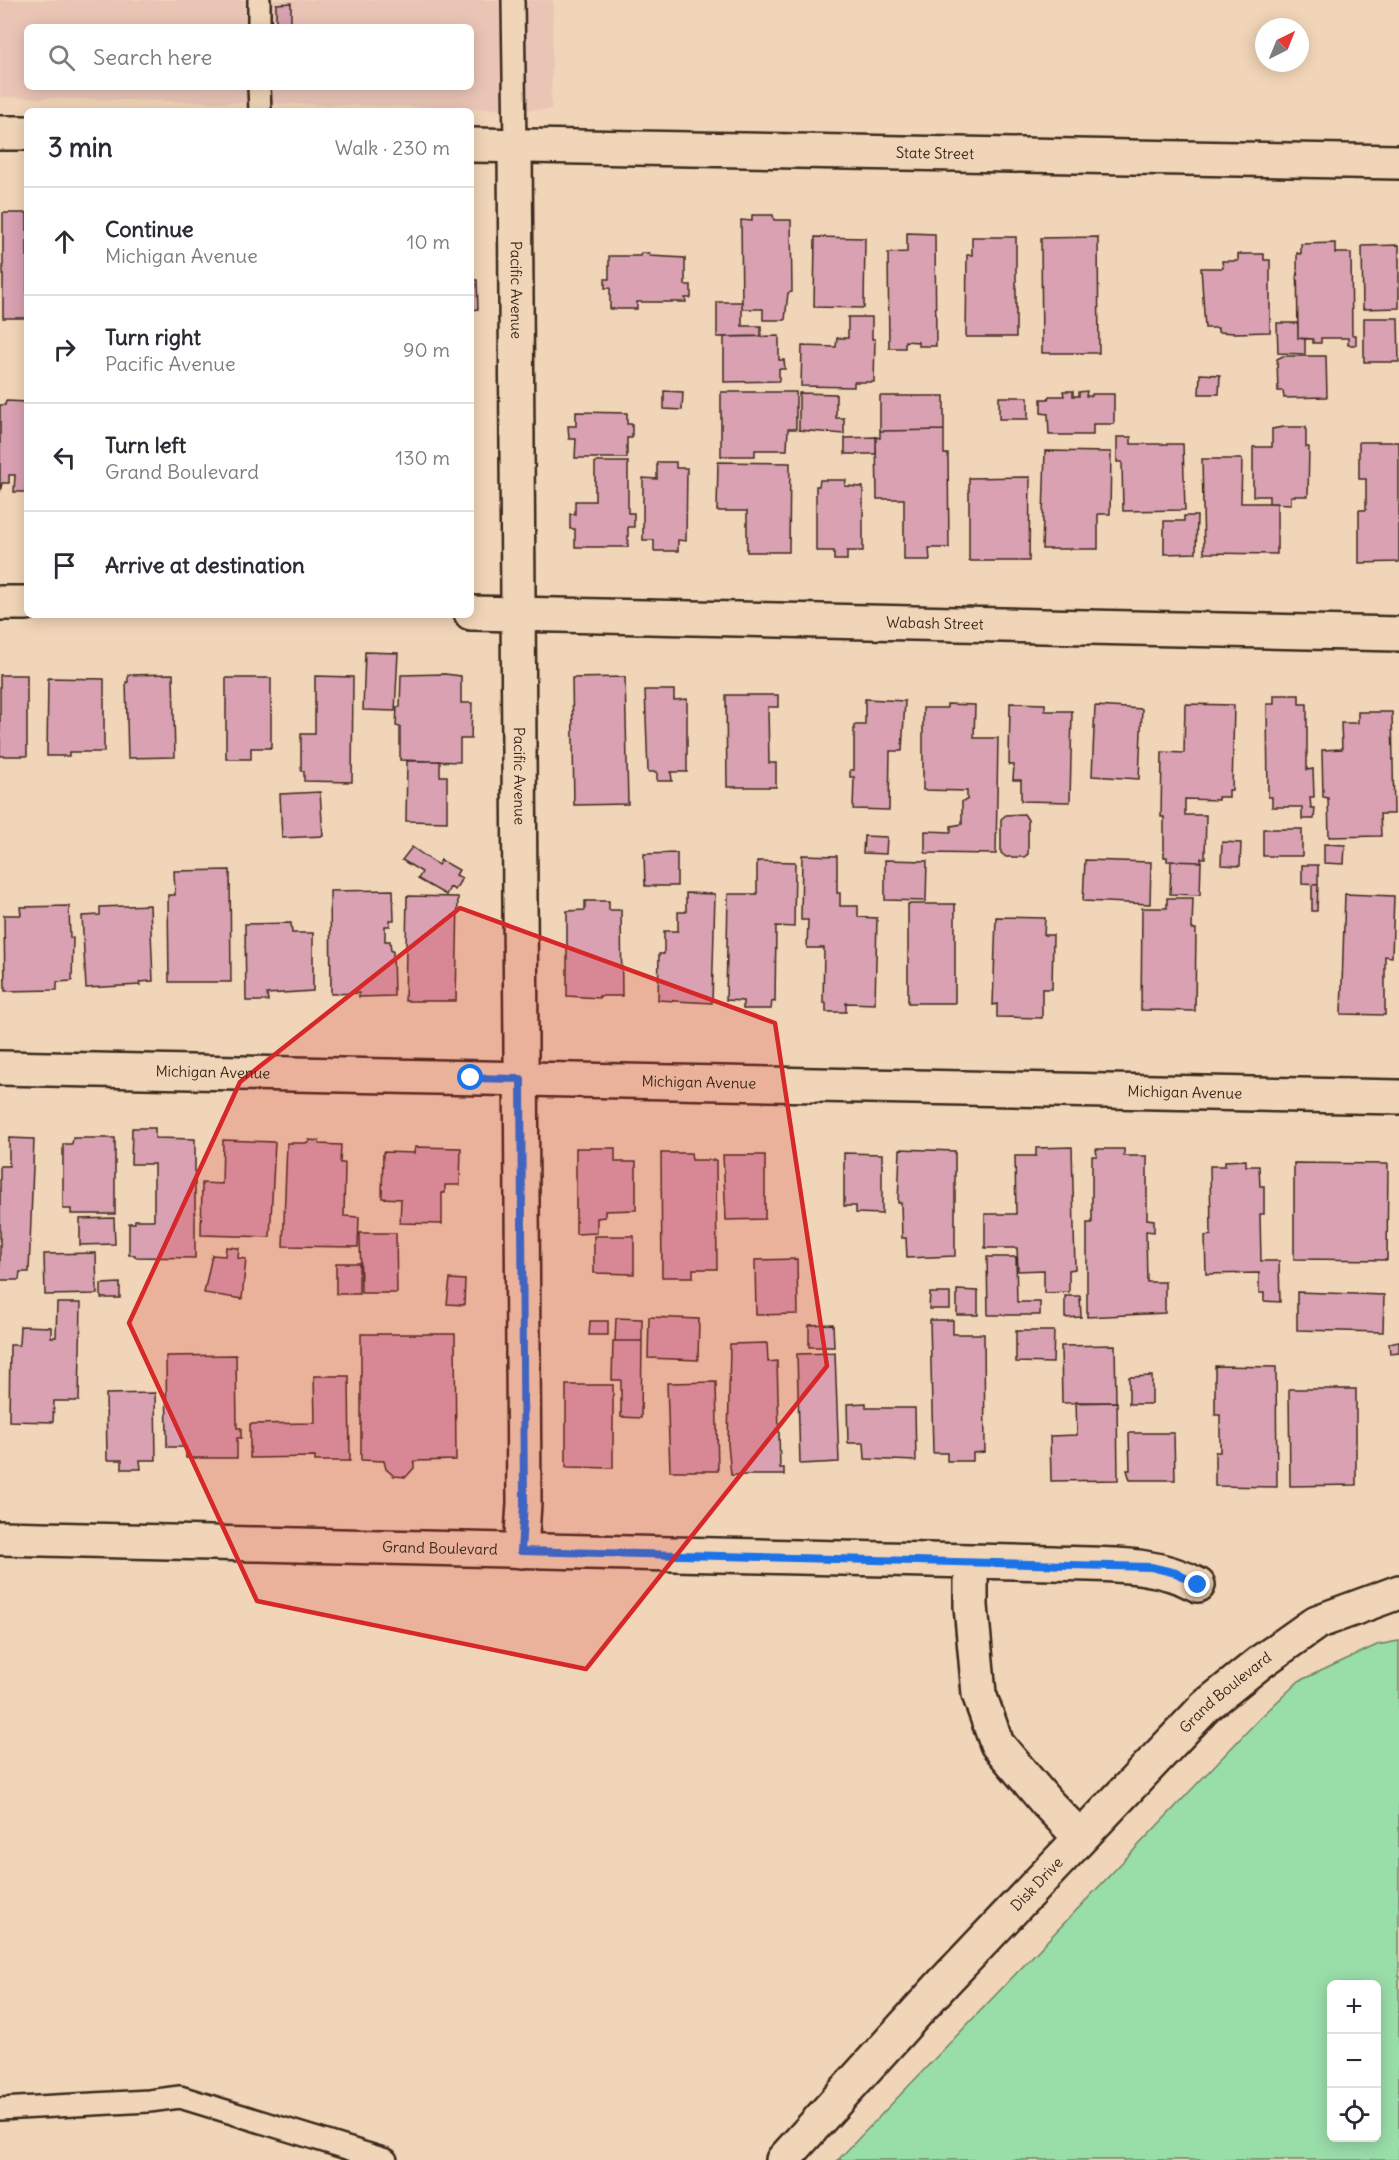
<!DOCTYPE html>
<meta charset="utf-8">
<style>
body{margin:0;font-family:Delius,sans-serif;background:#f2f2f3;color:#2b2b33}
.controls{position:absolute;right:18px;bottom:18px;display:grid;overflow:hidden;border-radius:9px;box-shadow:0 3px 15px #0003}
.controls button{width:54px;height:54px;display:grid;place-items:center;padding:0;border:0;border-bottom:2px solid #e1e1e2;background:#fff;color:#2b2b33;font:30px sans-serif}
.compass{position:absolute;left:1255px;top:18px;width:54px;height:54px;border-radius:50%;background:#fff;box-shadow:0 3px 15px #0003;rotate:43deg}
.stop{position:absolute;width:18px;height:18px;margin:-14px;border:4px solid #1a73e8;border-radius:50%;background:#fff}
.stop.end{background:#1a73e8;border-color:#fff;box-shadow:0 2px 6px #0008}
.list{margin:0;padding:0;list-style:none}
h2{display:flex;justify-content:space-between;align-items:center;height:78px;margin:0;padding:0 24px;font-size:26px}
h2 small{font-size:20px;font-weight:400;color:#7c7c81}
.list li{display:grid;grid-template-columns:39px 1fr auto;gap:18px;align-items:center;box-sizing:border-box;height:108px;padding:0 24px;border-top:2px solid #e1e1e2}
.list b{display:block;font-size:22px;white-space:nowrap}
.list p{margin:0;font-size:20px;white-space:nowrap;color:#7c7c81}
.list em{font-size:20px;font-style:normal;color:#7c7c81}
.icon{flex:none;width:33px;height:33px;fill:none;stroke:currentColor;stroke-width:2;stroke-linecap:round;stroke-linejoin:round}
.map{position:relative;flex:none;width:1399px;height:2160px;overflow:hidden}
.search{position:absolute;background:#fff;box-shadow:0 3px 15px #0003;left:24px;top:24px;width:450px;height:66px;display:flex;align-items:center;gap:15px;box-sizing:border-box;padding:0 21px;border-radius:9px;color:#7c7c81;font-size:22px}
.panel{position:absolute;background:#fff;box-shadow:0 3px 15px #0003;left:24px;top:108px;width:450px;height:510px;border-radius:9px}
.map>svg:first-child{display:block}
.built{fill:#eac5b6;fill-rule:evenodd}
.green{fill:#99dda9;stroke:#6a8464;stroke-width:1.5;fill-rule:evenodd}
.building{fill:#d9a1b1;stroke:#3b2a1e;stroke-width:1.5}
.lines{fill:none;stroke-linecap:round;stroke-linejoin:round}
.service-casing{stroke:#3b2a1e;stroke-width:26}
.minor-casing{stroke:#3b2a1e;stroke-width:38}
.tertiary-casing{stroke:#3b2a1e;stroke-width:38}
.service{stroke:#f1d5b8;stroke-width:21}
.minor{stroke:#f1d5b8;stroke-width:33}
.tertiary{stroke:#f1d5b8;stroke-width:33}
.route{stroke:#1a73e8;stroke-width:8}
.marked{fill:#d62828;fill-opacity:0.2;stroke:#d62828;stroke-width:4.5;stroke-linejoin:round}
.labels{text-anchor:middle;stroke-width:6;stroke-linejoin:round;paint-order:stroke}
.street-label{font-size:15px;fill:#3b2a1e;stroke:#f1d5b8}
</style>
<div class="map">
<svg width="1399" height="2160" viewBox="0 0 1399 2160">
<rect width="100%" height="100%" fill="#f1d5b8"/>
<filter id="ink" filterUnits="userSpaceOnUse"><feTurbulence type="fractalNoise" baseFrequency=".0167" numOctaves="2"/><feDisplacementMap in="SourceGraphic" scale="12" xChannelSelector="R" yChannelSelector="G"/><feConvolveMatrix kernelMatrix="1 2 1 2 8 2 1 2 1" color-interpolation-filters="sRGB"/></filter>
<g filter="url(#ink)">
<!-- built -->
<path class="built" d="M0,0H553L551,110L0,97ZM27,27H471V87H27Z"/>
<!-- green -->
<path class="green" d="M1399,1641V2160H838L1259,1719L1299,1681L1377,1645ZM1332,1984H1376V2138H1332Z"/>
<!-- building -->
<path class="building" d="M291,3V27H276V4Z
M3,213H27V318H3Z
M752,215H773L774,220H791L792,292L788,293L785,320H763V309H742L741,220L752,221Z
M907,233L935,234L936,346H918V342L905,341V348H889L888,253L907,252Z
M815,237L865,238L864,308L814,307Z
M972,237H1016V337H966L967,255H972Z
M1098,237L1099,353H1042L1041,238Z
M1335,243V253H1351L1352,335H1356V345H1348V338H1321V343H1313V339L1298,338L1297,253L1301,254V244Z
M1399,245V308L1363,309L1362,246Z
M641,253H649L650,256L685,258V285H691V298H685L686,302H637V309H610V288H605V279H609V256H640Z
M1238,254H1264V260H1270V332L1236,333L1218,332V328H1205L1201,268H1223L1222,261H1238Z
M471,280H477L478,309L471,310Z
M717,302H742V326H761V336L717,337Z
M848,317H872V339H875L874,382H854V387L801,386L802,346L836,347L837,338H848Z
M1364,318H1398L1399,362H1364Z
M1277,323H1298V338L1305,339V354L1278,353Z
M779,336V360H784L785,369H779V381L724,382V337Z
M1283,356H1326L1327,397L1284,398L1283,391H1278L1277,359Z
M1200,374L1220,375L1219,394H1199Z
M664,391L683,392L682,410L664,409Z
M1063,391H1073V396H1079V392L1087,391L1086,396H1092V394H1114V424H1093V435H1049L1048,414L1041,413V399H1048L1049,396H1064Z
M721,392H796V429H788L787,450H755V456H721Z
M799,393L836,394V418H844V434L799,430Z
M880,396H944V430L880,431Z
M999,397H1028V419H999Z
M6,401L27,402V492H14L15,475H9V483H2L0,492V405H5Z
M576,412L627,413V424H632V438H627V458H575L576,439H569L568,426H576Z
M1283,427H1306V447H1309L1308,496H1291V504L1269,503V496H1253V447H1272V429Z
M944,430V454H948L949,548H929L930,560H904V499H877L876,437L880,438V431Z
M876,437V454H845V438Z
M1117,437H1131V444H1183L1185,510L1123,511L1122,462H1117Z
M1359,442H1399V562L1359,563V510H1366V479H1359Z
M1045,451L1111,452L1110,514H1098V549H1042Z
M1202,459H1242L1241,503H1277V554L1204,553Z
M595,462H628V513H634V527H628V547H575V529H570V514H575V501H595Z
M657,462H676V468H687L686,541L678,540V551H654V540H643V478L657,479Z
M718,462L790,463L789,552H747V511H717Z
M1030,477L1029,561H969V478Z
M820,480H846L845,486L863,487V551H847V560H834V551H816V486H819Z
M1184,516H1197L1196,553L1164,554V521H1184Z
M365,652L398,653L395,711L363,710Z
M173,674L175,757L128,758L126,682H128V675Z
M445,674L461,676V703H472L471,739H460V762L400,760V727L396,726L397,707H400L401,675Z
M0,675H27V756H0Z
M315,676L353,677L352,782L304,781V771H301V734H315Z
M625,677L628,804L574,805L572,678Z
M48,678L104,679V752H69V756H47Z
M226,678H271V748H251V759H226Z
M645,690H674V700L687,699V772H671L672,781H657V772H648Z
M726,695H778V707H768L769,763H776V787H727Z
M1274,695H1299V704H1307V770L1313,769L1314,797H1310L1311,808H1315L1314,819H1302V807H1272V797H1268L1267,704H1274Z
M865,699L905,701L902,751H890L889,810L853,809L854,777H850V770H854V725H865Z
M1010,703L1045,704V711H1072L1070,802L1021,801V780H1013L1014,765H1009Z
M947,704L975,705L974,738H998L996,854L925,853V831L951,832V826L962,824V801L967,800V791L923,790V708H947Z
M1185,704L1234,705L1232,790H1229V797H1218V800L1185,799V815H1206L1205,858H1201V862L1167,861V857H1164V817H1161L1162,752L1184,753Z
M1095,706L1142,709L1139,779L1092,776Z
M1358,712H1392L1394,814H1380L1381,836L1329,837L1328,798L1323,797L1322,750L1342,749L1341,723H1358Z
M407,761H440V776H447V822L406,821Z
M320,792L323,836L282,838L280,794Z
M1024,814L1028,820V854L1024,857H1006L1001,853V819L1006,815Z
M1263,829H1302V856H1263Z
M864,836L887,837L886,854L863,853Z
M1222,842L1241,843L1240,866L1221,865Z
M1324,844L1345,845L1344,864L1324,863Z
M412,847L438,865L441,860L459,870L456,875L462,878L455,890L450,887L446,895L418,879L422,872L402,860Z
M677,853V886H645L644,854Z
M802,855L837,856V893H840V906H858V917L877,918L875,1004L846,1003V1012H826V1003H823L824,948H807L808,920H801Z
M885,860L927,861L926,901L885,900Z
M1085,860L1151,862L1150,904L1083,901Z
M757,861L795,862L794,927L776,926L775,1002L772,1001L771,1009H743V1001L726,1000L728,894H757Z
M1171,861L1201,862L1200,895L1170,894Z
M1302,865H1318V885L1302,884Z
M230,870L231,982H169L168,895H175L174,871Z
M1312,885H1318L1317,911H1312Z
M393,890L394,920H390V926H385V941H390L391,951H393L394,996L359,997V993L331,994L330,891Z
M686,893L715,894L712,1003L658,1000L659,954H664V931H678V912H686Z
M1345,894L1394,896L1392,957L1385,956V1015L1341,1014Z
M407,896L458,897L456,1001H405Z
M1167,898H1193L1192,929H1196L1195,1011L1141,1010L1142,908H1167Z
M585,901H609V910H621L622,996H599V998L567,996V911L585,910Z
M908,904H955V1003H908Z
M150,905L153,981L139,982L140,985L86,988L82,916L100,915V907Z
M69,906L70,938H73L72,981L57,982V990L5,991L4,915H21L20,907Z
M996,917L1045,918L1044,935H1053L1052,989H1042V1018L997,1017V1004L993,1005Z
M291,923L292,933H313V991L267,994L268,1001H246L245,924Z
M132,1128H155V1138L195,1139V1258L135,1257V1255H129V1223H135V1220H154V1164H131Z
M9,1138L34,1139L29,1272H20L19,1280H0V1166H9Z
M73,1138H115V1214H71V1209H63V1144H72Z
M223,1140L275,1142L270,1237L201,1235L202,1183L222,1184Z
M309,1140L319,1141V1144L341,1145L340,1163H345L344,1216L359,1217L358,1247L283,1246L287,1143H309Z
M415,1147L461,1148L460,1185H445V1193H442V1224L400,1223L401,1199L382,1198L383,1152L414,1153Z
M1072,1147L1075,1269L1069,1270V1292L1044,1293V1270L1018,1271L1017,1248H985V1214H1016L1015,1156H1036V1148Z
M576,1148H615V1162H636V1210L605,1211V1217L597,1218V1233L576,1234Z
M900,1149L955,1151V1256L907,1258L906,1238H902L901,1203H898Z
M1096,1149H1124V1156H1147V1219L1154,1220V1232L1146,1231L1147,1282H1165V1313L1087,1317V1223H1092V1156H1097Z
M661,1153H691L692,1160H716L717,1269H693V1277H662Z
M844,1153L882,1154V1214L856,1213V1206H844Z
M723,1155H765V1219L726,1220Z
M1246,1160V1166H1259L1260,1186H1264V1214H1260L1261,1261H1279L1280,1302L1264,1301V1293H1259V1273L1206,1274L1205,1236L1211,1235L1210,1166H1225V1161Z
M1294,1163L1388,1164L1387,1260L1294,1259Z
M114,1218L115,1244L80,1245V1219Z
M360,1233H396L397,1293H361Z
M594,1236H634V1274L594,1273Z
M226,1247L239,1248L238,1258L246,1259L242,1299L204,1293L212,1255L225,1256Z
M96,1253L97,1294L45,1295L44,1254Z
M987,1257H1016L1017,1302H1040V1315H988Z
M797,1259L798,1314L756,1315L755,1260Z
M336,1263H359V1294H336Z
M450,1279L465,1280L464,1305L447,1304Z
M120,1283V1298H101V1284Z
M957,1290L978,1291V1315H957Z
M1297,1292L1384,1295L1383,1332L1297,1330Z
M930,1293H950V1309H929Z
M1065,1296H1080L1081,1317L1065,1318Z
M57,1303H81L79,1401H54L53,1422L9,1421L10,1345H19L20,1326L51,1327V1337H56Z
M649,1317L699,1319L698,1360L648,1358Z
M616,1318L642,1319V1341H615Z
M930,1320H953V1334H984L985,1452L973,1453V1461H947V1453H933Z
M590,1321H608V1335H589Z
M833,1324L834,1347H809V1325Z
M1016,1331H1054L1053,1363L1016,1362Z
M361,1334H455L456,1460L414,1461V1468L406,1477L394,1476L386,1469L384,1461L361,1460Z
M613,1341H642L641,1418L621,1417V1380H612Z
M1399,1341V1353L1390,1354L1389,1343Z
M767,1343L768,1362L777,1361L780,1468H784V1475H731L728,1444L730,1344Z
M1115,1345L1116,1402L1062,1403L1061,1346Z
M835,1353L839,1462L800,1464L797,1354Z
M236,1355L237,1428H241V1438H237V1458H186V1447H167L166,1356Z
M1215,1366L1276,1367L1277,1487L1215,1486V1452H1220V1415H1215Z
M314,1376H349L350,1461H315V1457L250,1458V1424L315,1423Z
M1152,1376V1404H1129V1377Z
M716,1382L718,1471H670L667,1383Z
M566,1385H613V1468L566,1467Z
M1289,1389H1356V1485L1290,1486Z
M155,1393L156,1460H140L141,1469H122V1460H107L106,1394Z
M1076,1402H1117L1118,1480L1051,1481L1050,1436L1077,1435Z
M866,1403V1408H915L916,1461L865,1459L864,1443H848L847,1404Z
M1129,1433H1174L1175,1480H1130L1127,1470H1130Z"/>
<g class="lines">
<defs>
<path id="service" d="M259,0V27
M513,0L515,146
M259,87L260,111
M0,2109L149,2101L180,2097L386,2160"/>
<g id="minor">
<path d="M0,133H27"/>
<path id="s1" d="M471,145L1399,162"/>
<path id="s2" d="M515,146L524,1503L521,1551"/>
<path d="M0,603H27"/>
<path id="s3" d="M471,613L1399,634"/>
<path id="s4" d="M0,1068L1399,1097"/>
<path id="s5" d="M0,1538L1053,1563C1103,1565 1153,1561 1198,1585"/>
<path d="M971,1562V1606L979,1694L997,1744L1047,1803L1080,1837"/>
</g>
<g id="tertiary">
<path id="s6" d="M783,2160L944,1982L1206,1706L1262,1661L1317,1622L1399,1592"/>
</g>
</defs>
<!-- service casing -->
<use href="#service" class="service-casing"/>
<!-- minor casing -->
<use href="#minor" class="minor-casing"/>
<!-- tertiary casing -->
<use href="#tertiary" class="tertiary-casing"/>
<!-- service -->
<use href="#service" class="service"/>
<!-- minor -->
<use href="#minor" class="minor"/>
<!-- tertiary -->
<use href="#tertiary" class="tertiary"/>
</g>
</g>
<g class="lines" filter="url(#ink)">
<!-- route -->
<path class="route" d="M471,1078L521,1079L524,1503L521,1551L1151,1567L1176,1573L1198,1585"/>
</g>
<!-- marked area -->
<path class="marked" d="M460,908L775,1023L827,1366L586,1669L257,1601L129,1323L240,1082Z"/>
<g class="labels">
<!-- street labels -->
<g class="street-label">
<text dy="5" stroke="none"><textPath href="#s1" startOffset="464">State Street</textPath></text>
<text dy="5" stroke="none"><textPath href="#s2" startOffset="144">Pacific Avenue</textPath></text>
<text dy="5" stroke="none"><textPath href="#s3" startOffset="464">Wabash Street</textPath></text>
<text dy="5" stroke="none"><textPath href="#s2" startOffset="630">Pacific Avenue</textPath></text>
<text dy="5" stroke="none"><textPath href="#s4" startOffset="213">Michigan Avenue</textPath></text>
<text dy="5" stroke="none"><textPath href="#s4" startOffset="699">Michigan Avenue</textPath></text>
<text dy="5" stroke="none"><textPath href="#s4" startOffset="1185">Michigan Avenue</textPath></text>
<text dy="5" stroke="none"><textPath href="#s5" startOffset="440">Grand Boulevard</textPath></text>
<text dy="5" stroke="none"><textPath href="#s6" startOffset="644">Grand Boulevard</textPath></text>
<text dy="5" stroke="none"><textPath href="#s6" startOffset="375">Disk Drive</textPath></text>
</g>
</g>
</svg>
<div class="controls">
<button>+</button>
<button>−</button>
<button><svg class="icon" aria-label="locate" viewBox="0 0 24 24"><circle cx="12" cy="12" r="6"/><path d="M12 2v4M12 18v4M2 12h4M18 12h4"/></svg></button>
</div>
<svg class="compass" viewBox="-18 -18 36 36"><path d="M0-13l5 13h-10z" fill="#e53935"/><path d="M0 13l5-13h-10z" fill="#7c7c81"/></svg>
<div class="stop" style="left:471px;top:1078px"></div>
<div class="stop end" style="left:1198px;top:1585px"></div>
<div class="search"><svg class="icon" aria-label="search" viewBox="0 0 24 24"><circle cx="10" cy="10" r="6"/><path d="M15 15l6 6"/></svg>Search here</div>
<section class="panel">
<h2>3 min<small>Walk · 230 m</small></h2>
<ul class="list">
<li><svg class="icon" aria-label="ahead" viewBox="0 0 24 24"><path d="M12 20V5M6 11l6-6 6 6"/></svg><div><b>Continue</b><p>Michigan Avenue</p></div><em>10 m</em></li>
<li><svg class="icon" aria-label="right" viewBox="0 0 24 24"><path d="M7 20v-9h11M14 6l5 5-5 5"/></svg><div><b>Turn right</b><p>Pacific Avenue</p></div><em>90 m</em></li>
<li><svg class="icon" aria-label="left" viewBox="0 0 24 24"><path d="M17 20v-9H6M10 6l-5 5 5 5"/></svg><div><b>Turn left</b><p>Grand Boulevard</p></div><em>130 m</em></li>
<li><svg class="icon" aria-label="arrive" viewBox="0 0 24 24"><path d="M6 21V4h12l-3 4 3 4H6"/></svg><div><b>Arrive at destination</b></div></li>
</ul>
</section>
</div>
